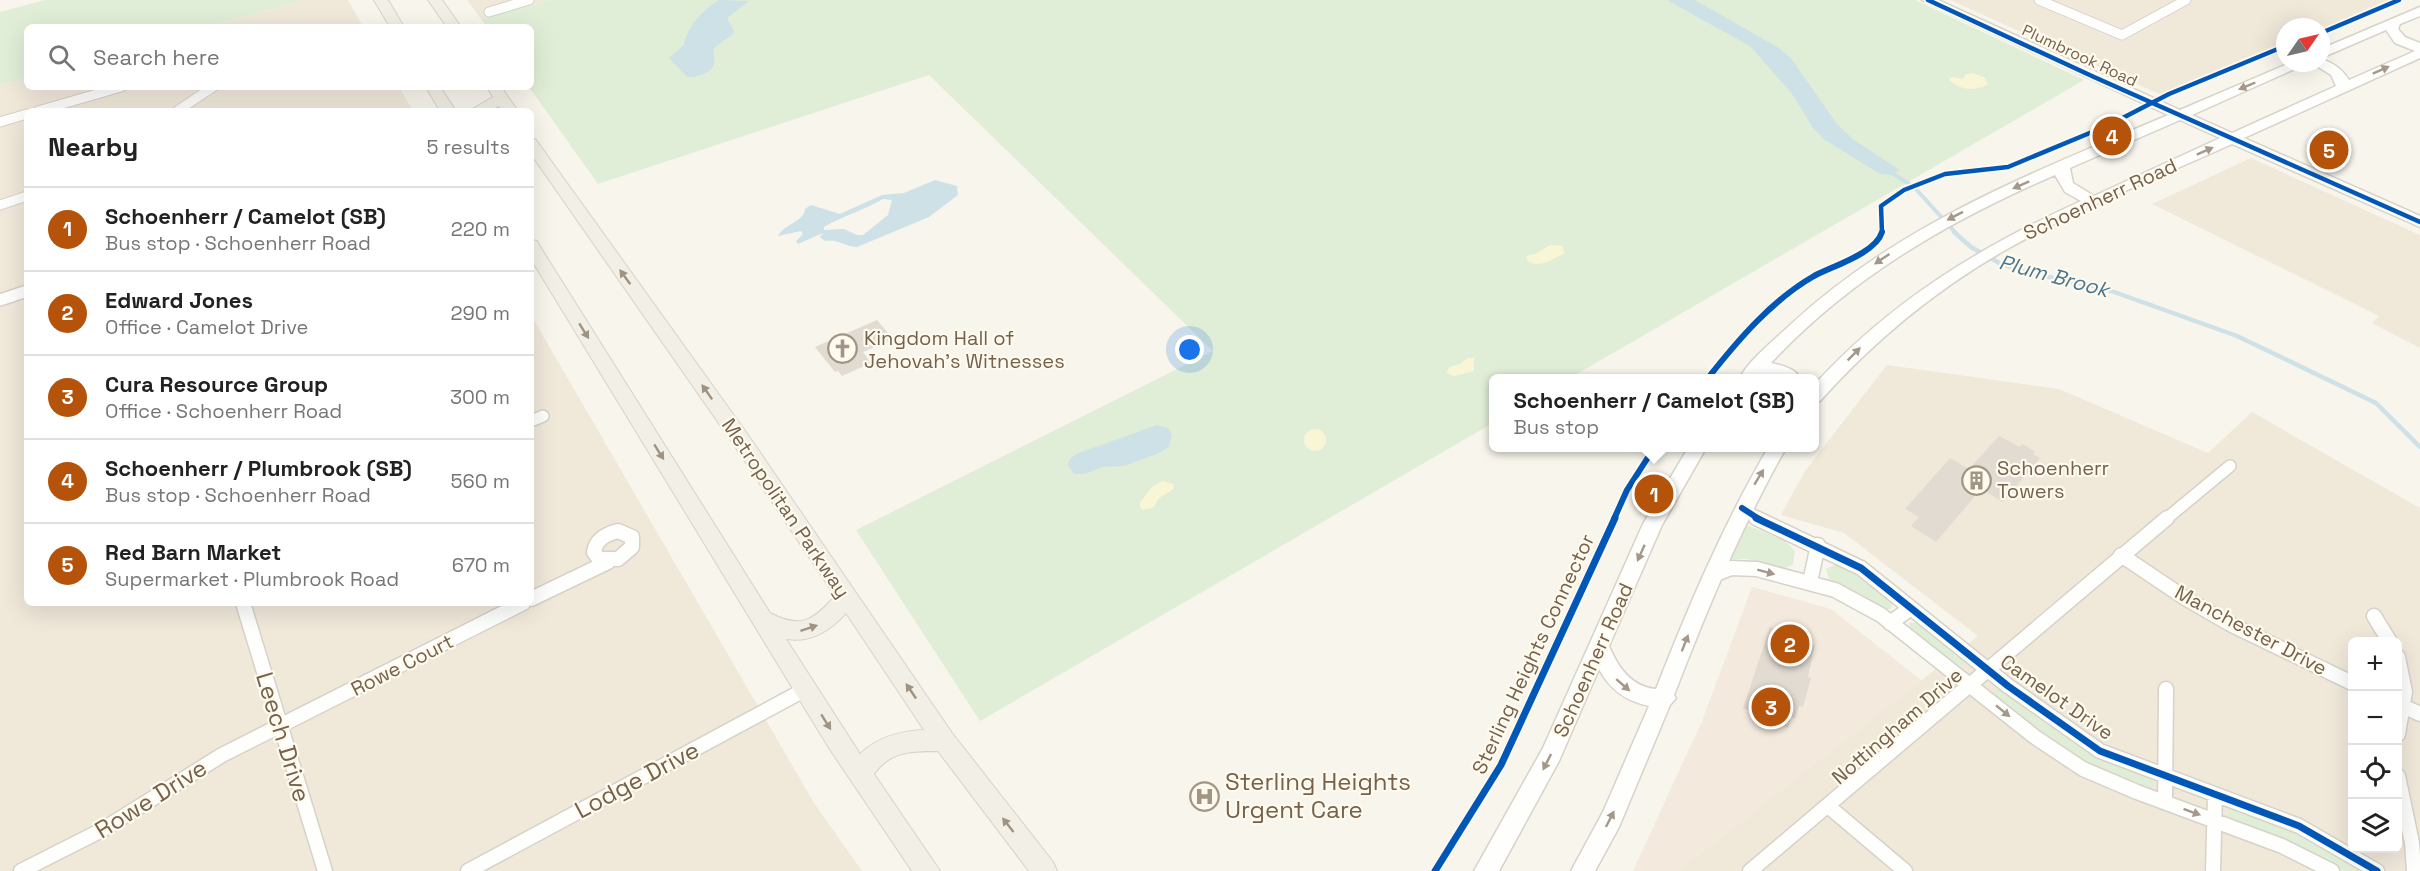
<!DOCTYPE html>
<meta charset="utf-8">
<style>
body{margin:0;font-family:"Space Grotesk",sans-serif;background:#f6f6f6;color:#222}
.controls{position:absolute;right:18px;bottom:18px;display:grid;overflow:hidden;border-radius:9px;box-shadow:0 6px 24px #0002}
.controls button{width:54px;height:54px;display:grid;place-items:center;padding:0;border:0;border-bottom:2px solid #e0e0e0;background:#fff;color:#222;font:30px sans-serif}
.compass{position:absolute;left:2276px;top:18px;width:54px;height:54px;border-radius:50%;background:#fff;box-shadow:0 6px 24px #0002;rotate:56deg}
.you{position:absolute;left:1190px;top:350px;width:21px;height:21px;margin:-15px;border:4px solid #fff;border-radius:50%;background:#1a73e8;box-shadow:0 0 0 9px #1a73e833}
.badge{display:grid;place-items:center;width:39px;height:39px;border-radius:50%;background:#b45309;color:#fff;font-size:20px;font-weight:700}
.pin{position:absolute;translate:-50% -50%;border:3px solid #fff;box-shadow:0 2px 6px #0006}
.popup{position:absolute;left:1489px;top:374px;width:330px;height:78px;box-sizing:border-box;display:grid;place-content:center;border-radius:9px;background:#fff;filter:drop-shadow(0 2px 4px #0005);font-size:20px;white-space:nowrap;color:#767676}
.popup b{font-size:22px;color:#222}
.popup::after{content:'';position:absolute;left:50%;top:100%;margin-left:-12px;border:12px solid transparent;border-top-color:#fff}
.list{margin:0;padding:0;list-style:none}
h2{display:flex;justify-content:space-between;align-items:center;height:78px;margin:0;padding:0 24px;font-size:26px}
h2 small{font-size:20px;font-weight:400;color:#767676}
.list li{display:grid;grid-template-columns:39px 1fr auto;gap:18px;align-items:center;box-sizing:border-box;height:84px;padding:0 24px;border-top:2px solid #e0e0e0}
.list b{display:block;font-size:22px;white-space:nowrap}
.list p{margin:0;font-size:20px;white-space:nowrap;color:#767676}
.list em{font-size:20px;font-style:normal;color:#767676}
.icon{flex:none;width:33px;height:33px;fill:none;stroke:currentColor;stroke-width:2;stroke-linecap:round;stroke-linejoin:round}
.map{position:relative;flex:none;width:2420px;height:871px;overflow:hidden}
.search{position:absolute;background:#fff;box-shadow:0 6px 24px #0002;left:24px;top:24px;width:510px;height:66px;display:flex;align-items:center;gap:15px;box-sizing:border-box;padding:0 21px;border-radius:9px;color:#767676;font-size:22px}
.panel{position:absolute;background:#fff;box-shadow:0 6px 24px #0002;left:24px;top:108px;width:510px;height:498px;border-radius:9px}
.map>svg:first-child{display:block}
.residential{fill:#f0e9da;fill-rule:evenodd}
.commercial{fill:#f4e9dd}
.green{fill:#e1eed7}
.sand{fill:#f9f6d6}
.water{fill:#cee1e7;fill-rule:evenodd}
.lines{fill:none;stroke-linecap:round;stroke-linejoin:round}
.stream-far1{stroke:#cee1e7;stroke-width:4}
.stream{stroke:#cee1e7;stroke-width:4.5}
.building{fill:#e1dbd1}
.street-far2-casing{stroke:#d6d2ca;stroke-width:11}
.street-far1-casing{stroke:#d6d2ca;stroke-width:14}
.street-casing{stroke:#d6d2ca;stroke-width:17}
.secondary-casing{stroke:#d7d2ca;stroke-width:3}
.primary-casing{stroke:#d8d2ca;stroke-width:2}
.street-far2{stroke:#fefefc;stroke-width:9}
.street-far1{stroke:#fefefc;stroke-width:11}
.street{stroke:#fefefc;stroke-width:14}
.secondary{fill:#fefefc;fill-rule:evenodd}
.primary{fill:#f2efe6;fill-rule:evenodd}
.cycleway-far2-casing{stroke:#fefaee;stroke-width:8}
.cycleway-far1-casing{stroke:#fefaee;stroke-width:10}
.cycleway-casing{stroke:#fefaee;stroke-width:10}
.cycleway-far2{stroke:#0057b8;stroke-width:4.5}
.cycleway-far1{stroke:#0057b8;stroke-width:6}
.cycleway{stroke:#0057b8;stroke-width:7}
.oneway{fill:#a5988a}
.oneway2{fill:#a19382}
.labels{text-anchor:middle;stroke-width:4.5;stroke-linejoin:round;paint-order:stroke}
.far-street-label{font-size:16px;fill:#75614c;stroke:#fefaee}
.street-label{font-size:20px;fill:#75614c;stroke:#fefaee}
.poi-label{font-size:20px;fill:#75614c;stroke:#fefaee;text-anchor:start}
.water-label{font-size:21px;font-style:italic;fill:#4a788e;stroke:#fefaee}
.near-street-label{font-size:24px;fill:#75614c;stroke:#fefaee}
.near-poi-label{font-size:24px;fill:#75614c;stroke:#fefaee;text-anchor:start}
</style>
<div class="map">
<svg width="2420" height="871" viewBox="0 0 2420 871">
<rect width="100%" height="100%" fill="#f7f5ec"/>
<!-- residential -->
<path class="residential" d="M304,0H348L363,27H207Z
M467,0H550L481,19Z
M1950,0H2396L2321,31V27H2285V46L2164,96Z
M27,78V87H399L413,111H27V603H531V315L814,803L862,871H0V85Z
M2251,158L2420,235V348L2372,323L2379,316L2152,204Z
M1887,365L2059,389L2208,453L2252,412L2420,508V871H1678L1978,636L1844,533L1781,515L1805,471ZM2352,642H2398V848H2352Z"/>
<!-- commercial -->
<path class="commercial" d="M1752,587L1831,609L1922,681L1678,871H1633L1702,721Z"/>
<!-- green -->
<path class="green" d="M45,0H304L207,27H27V78L0,85V12Z
M550,0H1915L2084,80L1570,378H1494L1493,423L980,721L856,530L1213,351L929,75L598,184L529,87L531,27H487L481,19Z
M1747,525L1784,540L1795,551L1793,565L1784,568L1748,559H1731Z
M1836,564L1848,569L1892,603L1891,609H1885L1860,594L1829,579L1826,569Z
M1909,622L1917,623L1964,659L1965,665H1957L1910,629Z
M1998,688L2005,690L2084,750L2151,778L2155,785L2150,789L2091,766L2064,749L1996,697L1993,692Z
M2228,809C2261,809 2333,854 2364,871H2344L2272,835L2233,820L2228,816Z"/>
<!-- sand -->
<path class="sand" d="M1973,73L1984,77L1988,84C1975,92 1960,90 1949,80L1952,77L1963,79L1966,74Z
M1550,245L1562,246L1565,253C1553,258 1543,269 1528,261L1526,256L1535,254Z
M1468,358H1474V371L1454,376L1447,373L1449,367L1460,364Z
M1304 440a11 11 0 1 1 22 0a11 11 0 1 1-22 0Z
M1162,481L1173,484L1174,489L1159,498L1153,508L1142,510L1139,504L1152,487Z"/>
<!-- water -->
<path class="water" d="M719,0L749,1L727,18L734,31L733,34L714,48C713,53 715,59 714,64C712,74 696,77 687,77L669,58L684,45C687,26 703,10 719,0Z
M1667,0H1695L1779,48L1791,58L1837,124L1854,140L1900,170L1891,175L1880,174L1825,140L1813,128L1792,94L1751,47Z
M935,180L957,186L958,195L929,217L857,247C845,247 837,238 825,241L820,237L823,233L798,244L796,241L803,234L801,231L778,236C784,224 804,222 805,209L811,205L840,214L882,195L904,193ZM883,199L892,200L888,215L863,235H857L844,229L824,230V227C843,216 864,210 883,199Z
M1157,425L1168,428L1172,434L1169,447L1157,454L1124,466L1103,467L1085,474H1074L1068,466L1069,460L1076,454Z"/>
<g class="lines">
<!-- stream-far1 -->
<path class="stream-far1" d="M1890,172L1914,187L1956,233"/>
<!-- stream -->
<path class="stream" d="M1954,232L1971,247L2001,264L2034,274L2103,288L2237,336L2376,403L2420,447"/>
</g>
<!-- building -->
<path class="building" d="M2315,138L2336,142L2343,160L2322,157Z
M877,320L893,339L863,352L871,363L842,376L838,371L835,372L815,347Z
M1999,436L2020,447L2022,444L2035,451L2033,454L2040,458L2003,502L1981,489L1936,542L1911,526L1919,517L1905,509L1950,458L1969,469Z
M1770,627L1815,645L1808,677L1811,678L1803,707L1799,706L1795,719L1791,717L1788,728L1743,708Z"/>
<g class="lines">
<defs>
<path id="street-far2" d="M2039,0L2122,35L2186,0
M489,12L529,0
M38,111L121,87
M177,111L213,87
M0,122L27,114
M0,205L27,196"/>
<path id="street-far1" d="M0,300L27,291
M531,421L543,416
M1742,508L1759,519
M2166,519L2230,466"/>
<path id="street" d="M1756,518L1861,568L2008,686L2100,751L2299,826L2377,871
M618,531L632,537V547L618,559H599L594,552C596,539 606,534 618,531Z
M2121,555L2185,598L2230,624L2352,683
M1711,576L1731,568L1757,569L1835,590L1881,615L2035,737L2083,769L2137,792L2282,846L2332,871
M1810,582L1818,545
M531,599L608,562
M243,603L325,871
M2374,616L2390,642
M1890,623L1911,608
M2398,657L2405,692L2398,734
M2398,704L2420,714
M2398,776L2412,843L2414,871
M2165,802L2166,689
M1828,806L1905,871
M21,871L102,830L222,755L523,603
M468,871L806,689
M1750,871L2167,518
M2213,871L2215,795"/>
<path id="secondary" d="M1922,0H1938L2180,110L2290,63H2308L2192,115L2232,133L2336,86L2331,75L2312,63H2321V59C2334,63 2342,69 2349,80L2415,51L2395,43L2386,30L2321,58V49L2420,7V16L2400,24L2398,29L2405,37L2420,43V58L2244,138L2420,216V227L2232,144C2155,179 2075,210 2002,252C1933,292 1873,342 1820,401L1814,403V385C1891,301 1978,248 2081,201L2065,192L2055,175C1949,221 1851,277 1771,363C1782,365 1796,369 1800,378H1779L1762,374L1758,378H1740C1747,362 1775,339 1789,326C1901,222 2031,174 2168,115ZM2180,120L2220,138L2094,196L2073,183L2070,168Z
M1688,448H1706L1662,525L1609,646C1618,667 1631,687 1656,689C1689,605 1723,525 1768,448H1786C1740,529 1708,608 1674,695L1676,698L1670,705L1619,827L1595,871H1571L1603,812L1649,706C1626,701 1610,690 1599,669L1559,761L1499,871H1474L1543,748L1643,524Z"/>
<path id="primary" d="M374,0H388L404,27H390Z
M428,0H442L461,27H447Z
M426,87H440L456,111H440Z
M487,87H501L518,111H502L499,106L489,111H469L493,97Z
M531,138L536,140L748,435L952,733L1053,862L1057,871H1029L938,751C912,751 890,751 874,774L940,871H912L829,748L531,259V240L537,241L539,245L770,613C801,629 813,621 835,596L734,445L531,154ZM846,613L924,730C899,731 878,737 860,754L786,639C811,643 830,631 846,613Z"/>
</defs>
<!-- street-far2 casing -->
<use href="#street-far2" class="street-far2-casing"/>
<!-- street-far1 casing -->
<use href="#street-far1" class="street-far1-casing"/>
<!-- street casing -->
<use href="#street" class="street-casing"/>
<!-- secondary casing -->
<use href="#secondary" class="secondary-casing"/>
<!-- primary casing -->
<use href="#primary" class="primary-casing"/>
<!-- street-far2 -->
<use href="#street-far2" class="street-far2"/>
<!-- street-far1 -->
<use href="#street-far1" class="street-far1"/>
<!-- street -->
<use href="#street" class="street"/>
<!-- secondary -->
<use href="#secondary" class="secondary"/>
<!-- primary -->
<use href="#primary" class="primary"/>
<defs>
<path id="cycleway-far2" d="M1928,0L2094,77L2420,222
M2321,33L2399,0
M1882,233L1881,206L1904,190L1945,174L2008,167L2109,125L2169,94L2285,46"/>
<path id="cycleway-far1" d="M1708,378C1738,340 1772,300 1814,276C1833,266 1876,253 1882,232
M1742,508L1759,519
M1614,519L1627,490L1654,448"/>
<path id="cycleway" d="M1756,518L1861,568L2008,686L2100,751L2299,826L2377,871
M1435,871L1501,765L1615,518"/>
</defs>
<!-- cycleway-far2 casing -->
<use href="#cycleway-far2" class="cycleway-far2-casing"/>
<!-- cycleway-far1 casing -->
<use href="#cycleway-far1" class="cycleway-far1-casing"/>
<!-- cycleway casing -->
<use href="#cycleway" class="cycleway-casing"/>
<!-- cycleway-far2 -->
<use href="#cycleway-far2" class="cycleway-far2"/>
<!-- cycleway-far1 -->
<use href="#cycleway-far1" class="cycleway-far1"/>
<!-- cycleway -->
<use href="#cycleway" class="cycleway"/>
</g>
<!-- one-way arrows -->
<defs><path id="oneway-solid" d="M-6-.8H1V-3.2L6.5 0L1 3.2V.8H-6Z" transform="scale(1.5)"/></defs>
<g class="oneway">
<use href="#oneway-solid" transform="translate(2381 70) rotate(-24)"/>
<use href="#oneway-solid" transform="translate(2247 86) rotate(157)"/>
<use href="#oneway-solid" transform="translate(2205 151) rotate(-24)"/>
<use href="#oneway-solid" transform="translate(2021 185) rotate(156)"/>
<use href="#oneway-solid" transform="translate(1955 216) rotate(153)"/>
<use href="#oneway-solid" transform="translate(1882 259) rotate(146)"/>
<use href="#oneway-solid" transform="translate(1854 354) rotate(-45)"/>
<use href="#oneway-solid" transform="translate(1759 477) rotate(-59)"/>
<use href="#oneway-solid" transform="translate(1641 553) rotate(114)"/>
<use href="#oneway-solid" transform="translate(1766 572) rotate(15)"/>
<use href="#oneway-solid" transform="translate(1685 643) rotate(-69)"/>
<use href="#oneway-solid" transform="translate(1623 685) rotate(41)"/>
<use href="#oneway-solid" transform="translate(2003 711) rotate(39)"/>
<use href="#oneway-solid" transform="translate(1547 762) rotate(117)"/>
<use href="#oneway-solid" transform="translate(2192 812) rotate(20)"/>
<use href="#oneway-solid" transform="translate(1610 819) rotate(-63)"/>
</g>
<g class="oneway2">
<use href="#oneway-solid" transform="translate(625 277) rotate(-126)"/>
<use href="#oneway-solid" transform="translate(584 331) rotate(58)"/>
<use href="#oneway-solid" transform="translate(707 392) rotate(-125)"/>
<use href="#oneway-solid" transform="translate(659 452) rotate(58)"/>
<use href="#oneway-solid" transform="translate(809 628) rotate(-18)"/>
<use href="#oneway-solid" transform="translate(911 691) rotate(-124)"/>
<use href="#oneway-solid" transform="translate(826 722) rotate(58)"/>
<use href="#oneway-solid" transform="translate(1008 825) rotate(-128)"/>
</g>
<!-- icons -->
<defs>
<symbol id="church-ring" viewBox="-11 -11 22 22"><circle r="9.5" fill="#fefaee" stroke="#a29584" stroke-width="1.5"/><path d="M-1.2-6h2.4v3.5h3.3v2.4h-3.3V6h-2.4V-.1h-3.3v-2.4h3.3Z" fill="#a29584"/></symbol>
<symbol id="building-ring" viewBox="-11 -11 22 22"><circle r="9.5" fill="#fefaee" stroke="#a29584" stroke-width="1.5"/><path d="M-4-6H4V6H1V3H-1V6H-4ZM-2.5-4.3h1.7v1.8h-1.7ZM.8-4.3h1.7v1.8H.8ZM-2.5-1h1.7V.8h-1.7ZM.8-1h1.7V.8H.8Z" fill="#a29584"/></symbol>
<symbol id="hospital-ring" viewBox="-11 -11 22 22"><circle r="9.5" fill="#fefaee" stroke="#a29584" stroke-width="1.5"/><path d="M-5-5h3v3.5h4V-5h3V5h-3V1.5h-4V5h-3Z" fill="#a29584"/></symbol>
</defs>
<g fill-rule="evenodd">
<use href="#church-ring" x="826" y="332" width="33" height="33"/>
<use href="#building-ring" x="1960" y="464" width="33" height="33"/>
<use href="#hospital-ring" x="1188" y="780" width="33" height="33"/>
</g>
<g class="labels">
<!-- far-street labels -->
<g class="far-street-label">
<text transform="translate(2080 55) rotate(25)" y="6">Plumbrook Road</text>
</g>
<!-- street labels -->
<g class="street-label">
<text transform="translate(2100 199) rotate(-25)" y="7">Schoenherr Road</text>
<text transform="translate(786 508) rotate(56)" y="7">Metropolitan Parkway</text>
<text transform="translate(2251 630) rotate(28)" y="7">Manchester Drive</text>
<text transform="translate(1533 654) rotate(-65)" y="7">Sterling Heights Connector</text>
<text transform="translate(1593 660) rotate(-66)" y="7">Schoenherr Road</text>
<text transform="translate(402 665) rotate(-27)" y="7">Rowe Court</text>
<text transform="translate(2057 697) rotate(35)" y="7">Camelot Drive</text>
<text transform="translate(1897 726) rotate(-41)" y="7">Nottingham Drive</text>
</g>
<!-- poi labels -->
<g class="poi-label">
<text x="864" y="345">Kingdom Hall of<tspan x="864" dy="23">Jehovah's Witnesses</tspan></text>
<text x="1997" y="475">Schoenherr<tspan x="1997" dy="23">Towers</tspan></text>
</g>
<!-- water labels -->
<g class="water-label">
<text transform="translate(2054 276) rotate(15)" y="7">Plum Brook</text>
</g>
<!-- near-street labels -->
<g class="near-street-label">
<text transform="translate(283 737) rotate(73)" y="8">Leech Drive</text>
<text transform="translate(637 780) rotate(-28)" y="8">Lodge Drive</text>
<text transform="translate(151 799) rotate(-32)" y="8">Rowe Drive</text>
</g>
<!-- near-poi labels -->
<g class="near-poi-label">
<text x="1225" y="790">Sterling Heights<tspan x="1225" dy="28">Urgent Care</tspan></text>
</g>
</g>
</svg>
<div class="controls">
<button>+</button>
<button>−</button>
<button><svg class="icon" aria-label="locate" viewBox="0 0 24 24"><circle cx="12" cy="12" r="6"/><path d="M12 2v4M12 18v4M2 12h4M18 12h4"/></svg></button>
<button><svg class="icon" aria-label="layers" viewBox="0 0 24 24"><path d="M12 4l9 5-9 5-9-5zM3 14l9 5 9-5"/></svg></button>
</div>
<svg class="compass" viewBox="-18 -18 36 36"><path d="M0-13l5 13h-10z" fill="#e53935"/><path d="M0 13l5-13h-10z" fill="#767676"/></svg>
<div class="you"></div>
<div class="pin badge" style="left:1654px;top:494px">1</div>
<div class="popup"><b>Schoenherr / Camelot (SB)</b>Bus stop</div>
<div class="pin badge" style="left:1790px;top:644px">2</div>
<div class="pin badge" style="left:1771px;top:707px">3</div>
<div class="pin badge" style="left:2112px;top:136px">4</div>
<div class="pin badge" style="left:2329px;top:150px">5</div>
<div class="search"><svg class="icon" aria-label="search" viewBox="0 0 24 24"><circle cx="10" cy="10" r="6"/><path d="M15 15l6 6"/></svg>Search here</div>
<section class="panel">
<h2>Nearby<small>5 results</small></h2>
<ul class="list">
<li><span class="badge">1</span><div><b>Schoenherr / Camelot (SB)</b><p>Bus stop · Schoenherr Road</p></div><em>220 m</em></li>
<li><span class="badge">2</span><div><b>Edward Jones</b><p>Office · Camelot Drive</p></div><em>290 m</em></li>
<li><span class="badge">3</span><div><b>Cura Resource Group</b><p>Office · Schoenherr Road</p></div><em>300 m</em></li>
<li><span class="badge">4</span><div><b>Schoenherr / Plumbrook (SB)</b><p>Bus stop · Schoenherr Road</p></div><em>560 m</em></li>
<li><span class="badge">5</span><div><b>Red Barn Market</b><p>Supermarket · Plumbrook Road</p></div><em>670 m</em></li>
</ul>
</section>
</div>
